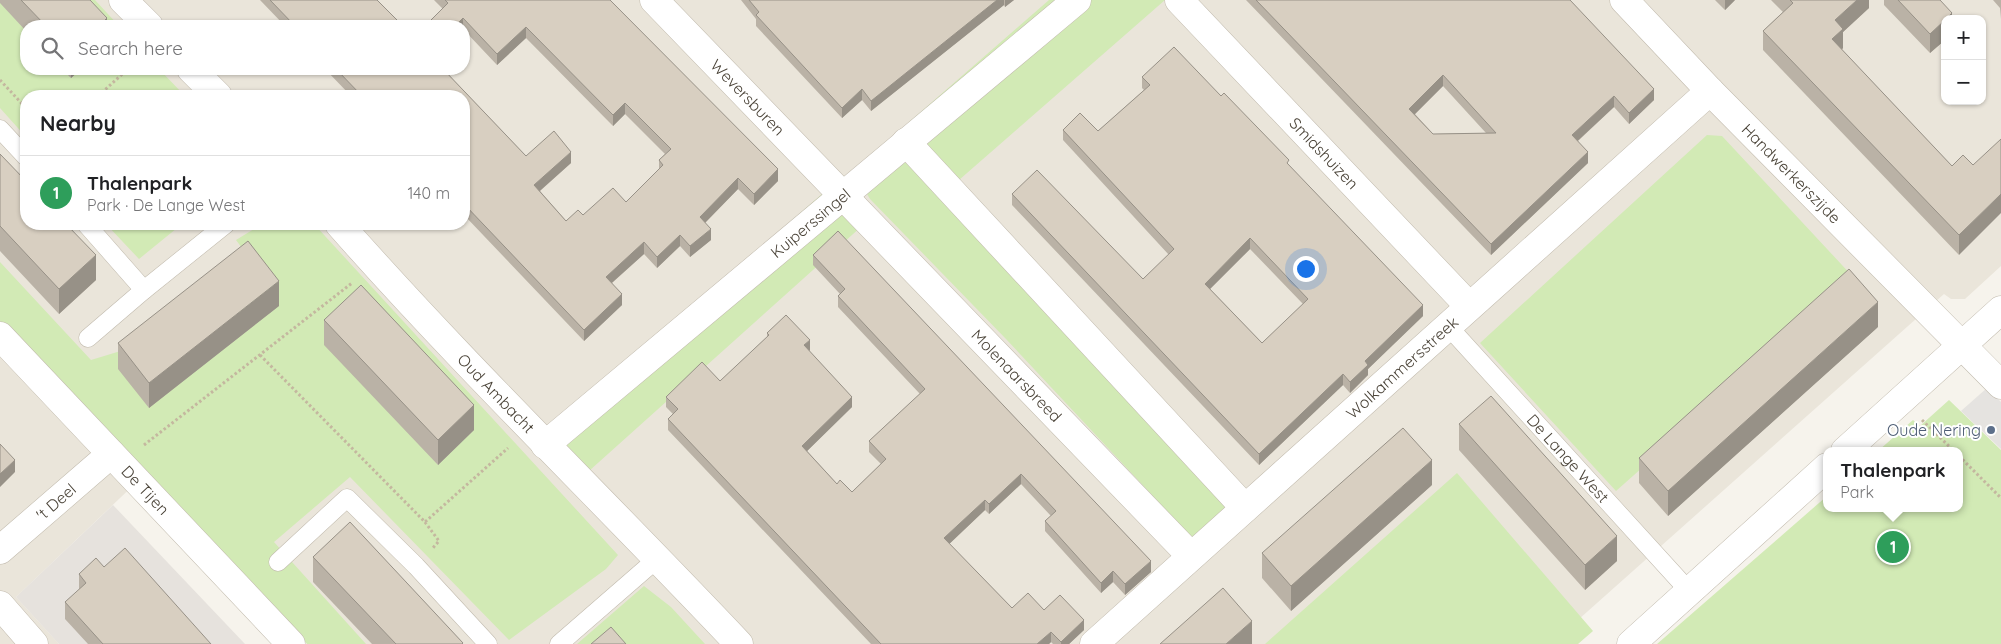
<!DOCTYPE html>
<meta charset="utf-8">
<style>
body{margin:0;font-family:Quicksand,sans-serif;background:#f2f2f2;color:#202124}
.controls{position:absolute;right:15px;top:15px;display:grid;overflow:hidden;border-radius:10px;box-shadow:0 1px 4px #0004}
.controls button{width:45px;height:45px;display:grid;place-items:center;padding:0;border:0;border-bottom:1px solid #e0e0e0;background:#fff;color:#202124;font:25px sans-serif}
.you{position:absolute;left:1305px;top:268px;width:18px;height:18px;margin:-12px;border:4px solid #fff;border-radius:50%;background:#1a73e8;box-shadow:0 0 0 8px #1a73e833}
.badge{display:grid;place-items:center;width:32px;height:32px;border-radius:50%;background:#d93025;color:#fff;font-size:16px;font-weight:700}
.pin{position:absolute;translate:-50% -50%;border:2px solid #fff;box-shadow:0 1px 5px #0006}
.popup{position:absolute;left:1823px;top:447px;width:140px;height:65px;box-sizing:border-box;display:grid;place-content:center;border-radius:10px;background:#fff;filter:drop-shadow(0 1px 4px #0005);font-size:16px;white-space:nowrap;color:#757577}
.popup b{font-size:19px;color:#202124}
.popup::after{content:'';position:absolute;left:50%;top:100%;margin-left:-10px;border:10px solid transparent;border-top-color:#fff}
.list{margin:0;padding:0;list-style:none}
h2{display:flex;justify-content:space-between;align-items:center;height:65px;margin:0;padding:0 20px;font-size:21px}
h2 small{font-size:16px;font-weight:400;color:#757577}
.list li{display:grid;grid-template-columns:32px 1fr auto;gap:15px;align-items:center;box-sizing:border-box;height:75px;padding:0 20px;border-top:1px solid #e0e0e0}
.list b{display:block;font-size:19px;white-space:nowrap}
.list p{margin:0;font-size:16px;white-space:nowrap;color:#757577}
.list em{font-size:16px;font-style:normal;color:#757577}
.icon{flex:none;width:28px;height:28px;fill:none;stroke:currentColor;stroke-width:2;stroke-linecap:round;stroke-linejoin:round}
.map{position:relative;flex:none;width:2001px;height:644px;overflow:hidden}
.search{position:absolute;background:#fff;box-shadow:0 1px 4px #0004;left:20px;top:20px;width:450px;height:55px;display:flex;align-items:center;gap:12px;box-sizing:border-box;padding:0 18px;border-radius:20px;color:#757577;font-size:19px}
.panel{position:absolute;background:#fff;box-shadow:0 1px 4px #0004;left:20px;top:90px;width:450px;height:140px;border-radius:20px}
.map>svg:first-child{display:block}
.residential{fill:#eae5da;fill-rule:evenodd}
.industrial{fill:#e6e2dd}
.green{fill:#d2eab5}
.parking{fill:#e5e3e0}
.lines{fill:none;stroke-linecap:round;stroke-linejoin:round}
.service-casing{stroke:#c2bbae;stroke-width:19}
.minor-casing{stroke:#c2bbae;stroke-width:29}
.tertiary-casing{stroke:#c2bbae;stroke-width:29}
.path{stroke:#c4b79f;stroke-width:3;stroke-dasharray:2.5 2.5;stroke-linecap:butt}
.service{stroke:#fff;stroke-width:18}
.minor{stroke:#fff;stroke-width:28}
.tertiary{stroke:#fff;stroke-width:28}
.wall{fill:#bab2a6;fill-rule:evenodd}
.shaded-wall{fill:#979187}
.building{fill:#d8cfc1;stroke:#979187;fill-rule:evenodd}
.service-dot{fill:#5c6f8a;stroke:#fff;stroke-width:2}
.labels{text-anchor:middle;stroke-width:4;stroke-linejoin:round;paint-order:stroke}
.street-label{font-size:16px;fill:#4b4439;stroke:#fff}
.service-label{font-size:16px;fill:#4e5e75;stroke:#fff;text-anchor:end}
</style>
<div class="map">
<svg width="2001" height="644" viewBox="0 0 2001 644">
<rect width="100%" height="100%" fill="#f6f3ec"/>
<!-- residential -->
<path class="residential" d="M0,0H2001V266L1965,299H1951L1944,294L1551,644H336L161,459L16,597L59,644H0ZM1945,19H1982V101H1945ZM26,26H464V69H26ZM26,96H464V224H26Z"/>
<!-- industrial -->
<path class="industrial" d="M113,505L245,644H59L16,597Z"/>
<!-- green -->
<path class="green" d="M0,0H95L119,26H26V69H159L185,96H26V137L0,108Z
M1049,0H1165L959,180L908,123Z
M1707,135L1722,136L1855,279L1616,491L1480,343Z
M903,161L912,167L1229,507L1194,540L1006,339L870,199L864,189Z
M830,187L862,226L589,471L550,431Z
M106,224H182L139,259Z
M262,224H314L618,555L606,569L509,640L350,477L274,542L366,644H307L0,321V262L91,360L137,346L250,259L236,240Z
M1949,400L2001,450V644H1657L1827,496V508H1959V451H1878L1913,420L1920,426Z
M1457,473L1593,631L1578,644H1265Z
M644,586L671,607L705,644H577Z"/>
<!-- parking -->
<path class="parking" d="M1987,388L2001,402V449L1961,411Z"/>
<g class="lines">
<defs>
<g id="service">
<path d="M0,129L26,157"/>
<path d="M86,224L144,290L226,224"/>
<path id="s1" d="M1447,325L1689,591"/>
<path d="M88,338L144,290"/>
<path d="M278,562L347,498L416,566L488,644"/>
<path d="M559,644L658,558"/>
</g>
<g id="minor">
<path d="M123,0L149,26"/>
<path id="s2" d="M654,0L1191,556"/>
<path id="s3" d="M1179,0L1469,306"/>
<path id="s4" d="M1624,0L1710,91L2001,385"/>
<path d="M191,69L218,96"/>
<path d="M906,142L1245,508"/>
<path id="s5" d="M339,224C467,369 606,503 739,644"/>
<path id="s6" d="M0,336L291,644"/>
<path id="s7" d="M545,445L1077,0"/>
<path id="s8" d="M0,550L111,454"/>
<path d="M0,605L34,644"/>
<path id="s9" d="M1094,644L1710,91"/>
</g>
<path id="tertiary" d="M1845,451L2001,310
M1631,644L1827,467"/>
</defs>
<!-- service casing -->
<use href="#service" class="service-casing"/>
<!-- minor casing -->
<use href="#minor" class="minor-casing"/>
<!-- tertiary casing -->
<use href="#tertiary" class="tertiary-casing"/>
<!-- path -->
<path class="path" d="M0,80L26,108
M98,96L128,69
M260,355L425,522L508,448
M1922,420L1954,451
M144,445L352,283
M1959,456L2001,498
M425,522L439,541L432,549"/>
<!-- service -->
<use href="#service" class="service"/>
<!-- minor -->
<use href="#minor" class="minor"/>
<!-- tertiary -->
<use href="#tertiary" class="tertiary"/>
</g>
<!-- wall -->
<path class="wall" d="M0,0H90L107,26H26V31L0,3Z
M260,0H357L403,26H285Z
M434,0H610L778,181L754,205L738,189L705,223L711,240L690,257L680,246L657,268L644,254L612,283L622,305L584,341L464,215V96H351L325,69H443L526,156L571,163L540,191L566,221L626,202L659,169V160L665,154L625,114L613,126L526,38L497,65L464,30V26H425L443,9Z
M741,0H1014L1005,7L1004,5L871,111L862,100L842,118L756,26V19Z
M1246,0H1570L1654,100L1629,124L1614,107L1578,141L1588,163L1491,255ZM1443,86L1486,133L1433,134L1415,114Z
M1715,0H1735L1725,10Z
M1771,0H1869V8L1843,32V48L1842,50L1952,166L1963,155L1959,255L1763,50V31L1783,12Z
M1884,0H1940L1952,19H1945V40L1930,53L1884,5Z
M1993,0H2001V19L2000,8Z
M62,69H81L71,78Z
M1142,77L1221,96L1289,166L1423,316L1368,369V375L1350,393L1343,385L1259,465L1012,205V194L1143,279L1169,255L1063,140V130L1098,131L1144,90L1142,88ZM1250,249L1303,304L1262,343L1210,289Z
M0,154L96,280L59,314L0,251Z
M813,255L1151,572L1125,595L1113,582L1101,593L1045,531V521L1051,516L1021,484L989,514L985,510L949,544L1012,608L1044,610L1084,630L1069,644H1053L1051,642L1049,644H871L668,430V419L673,414L666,407V397L720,381L767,337V333L810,350L809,351L852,407L807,451L837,484L852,492L881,464L869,452V441L920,394L838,307V296L840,294L813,265Z
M279,306L149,408L118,369V343Z
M324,320L474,430L438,465L324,345Z
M1878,327L1668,516L1639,483V458Z
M1459,424L1617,561L1585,590L1459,450Z
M1432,485L1291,611L1262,578V553Z
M313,557L463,644H372L313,582Z
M104,567L211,644H88L65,619V602L79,590V574Z"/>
<!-- shaded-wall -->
<path class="shaded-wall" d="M997,0H1004V5L871,111V101Z
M1005,0H1014L1005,7Z
M1725,0H1735L1725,10Z
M1857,0H1869V8L1843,32V48L1832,59V39L1835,20Z
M1952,13V19H1946Z
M107,18V26H99Z
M463,18V26H455Z
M1945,20V40L1930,53V34Z
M526,27V38L497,65V54Z
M71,69H81L71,78Z
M1443,75V86L1409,120V109Z
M862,89V100L842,118V108Z
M1654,89V100L1629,124V113Z
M1614,96V107L1572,146V135Z
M625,103V114L613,126V115Z
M571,152V163L534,196V185Z
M1588,152V163L1491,255V244Z
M778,169V181L754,205V194Z
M738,178V189L700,228V217Z
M2001,194V213L1959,255V235Z
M711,229V240L690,257V246Z
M680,235V246L657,268V257Z
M1250,238V249L1205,294V284Z
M644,242V254L606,288V277Z
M96,255V280L59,314V289Z
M279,281V306L149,408V383Z
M622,294V305L584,341V330Z
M1878,302V327L1668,516V491Z
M1423,305V316L1368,369V375L1350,393V382L1365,361Z
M810,340V350L804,356V345Z
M1343,374V385L1259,465V454Z
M852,397V407L802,456V446Z
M474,405V430L438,465V440Z
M15,460V472L0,487V474Z
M1432,460V485L1291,611V586Z
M1021,474V484L989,514V504Z
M985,500V510L944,549V538Z
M1617,536V561L1585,590V565Z
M1151,561V572L1125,595V584Z
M1113,571V582L1101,593V583Z
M1084,620V630L1069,644H1061V642Z
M1252,621V644H1226Z
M1051,632V642L1049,644H1037Z"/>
<!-- building -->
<path class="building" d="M21,0H90L107,18L99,26H46Z
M270,0H377L403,26H295Z
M445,0H610L778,169L754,194L738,178L700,217L711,229L690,246L680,235L657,257L644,242L606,277L622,294L584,330L464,204V96H362L336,69H443L526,156L554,131L571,152L534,185L566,221L578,210L583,215L613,188L626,202L663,165L659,160L671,149L625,103L613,115L526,27L497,54L463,18L455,26H425L448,3Z
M749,0H997L871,101L862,89L842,108L756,15L759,12Z
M1256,0H1570L1654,89L1629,113L1614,96L1572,135L1588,152L1491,244ZM1443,75L1496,133L1433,134L1409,109Z
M1790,0H1857L1835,20L1843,29L1832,39L1952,166L1963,155L1973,165L2001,139V194L1959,235L1763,31L1793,3Z
M1898,0H1940L1952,13L1946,19H1945V20L1930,34Z
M1174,47L1221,96L1224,93L1289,160L1287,163L1423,305L1365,361L1368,365L1350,382L1343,374L1259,454L1012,194L1037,170L1143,279L1174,249L1063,130L1080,113L1098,131L1150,85L1142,77ZM1250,238L1308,299L1262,343L1205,284Z
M0,154L26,181V224H66L96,255L59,289L0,226Z
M838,231L1151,561L1125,584L1113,571L1101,583L1045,521L1056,511L1021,474L989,504L985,500L944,538L1012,608L1028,593L1044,610L1060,595L1084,620L1061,642L1051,632L1037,644H881L668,419L678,409L666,397L702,362L720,381L769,335L767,333L786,315L810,340L804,345L852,397L802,446L837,484L840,480L852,492L886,459L869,441L925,389L838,296L845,289L813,255Z
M248,241L279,281L149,383L118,343Z
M1849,269L1878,302L1668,491L1639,458Z
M361,285L474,405L438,440L324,320Z
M1491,396L1617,536L1585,565L1459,424Z
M1403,428L1432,460L1291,586L1262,553Z
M0,444L15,460L0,474Z
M350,522L463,643L462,644H396L313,557Z
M125,548L211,644H103L65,602L86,583L79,574L96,558L104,567Z
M1223,588L1252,621L1226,644H1160Z
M611,627L626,644H591Z"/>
<!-- markers -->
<circle class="service-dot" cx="1991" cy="430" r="5"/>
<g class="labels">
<!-- street labels -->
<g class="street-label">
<text dy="6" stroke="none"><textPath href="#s2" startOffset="135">Weversburen</textPath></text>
<text dy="6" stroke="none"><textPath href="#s3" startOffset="211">Smidshuizen</textPath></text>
<text dy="6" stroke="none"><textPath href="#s4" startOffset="241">Handwerkerszijde</textPath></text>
<text dy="6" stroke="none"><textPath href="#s7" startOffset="346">Kuiperssingel</textPath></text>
<text dy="6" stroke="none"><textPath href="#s9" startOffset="414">Wolkammersstreek</textPath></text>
<text dy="6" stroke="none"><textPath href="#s2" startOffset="522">Molenaarsbreed</textPath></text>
<text dy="6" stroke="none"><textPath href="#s5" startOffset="231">Oud Ambacht</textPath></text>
<text dy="6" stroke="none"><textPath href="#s1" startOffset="180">De Lange West</textPath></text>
<text dy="6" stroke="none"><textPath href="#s6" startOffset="212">De Tijen</textPath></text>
<text dy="6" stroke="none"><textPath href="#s8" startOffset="74">'t Deel</textPath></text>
</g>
<!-- service labels -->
<g class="service-label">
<text x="1981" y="436">Oude Nering</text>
</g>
</g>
</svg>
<div class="controls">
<button>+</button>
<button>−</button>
</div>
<div class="you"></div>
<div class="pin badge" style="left:1893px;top:547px;background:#2e9e5b">1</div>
<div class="popup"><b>Thalenpark</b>Park</div>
<div class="search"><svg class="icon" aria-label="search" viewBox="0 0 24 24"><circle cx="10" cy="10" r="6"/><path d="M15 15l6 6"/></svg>Search here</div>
<section class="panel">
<h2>Nearby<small></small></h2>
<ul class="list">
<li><span class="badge" style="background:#2e9e5b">1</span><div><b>Thalenpark</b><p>Park · De Lange West</p></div><em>140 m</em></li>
</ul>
</section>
</div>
